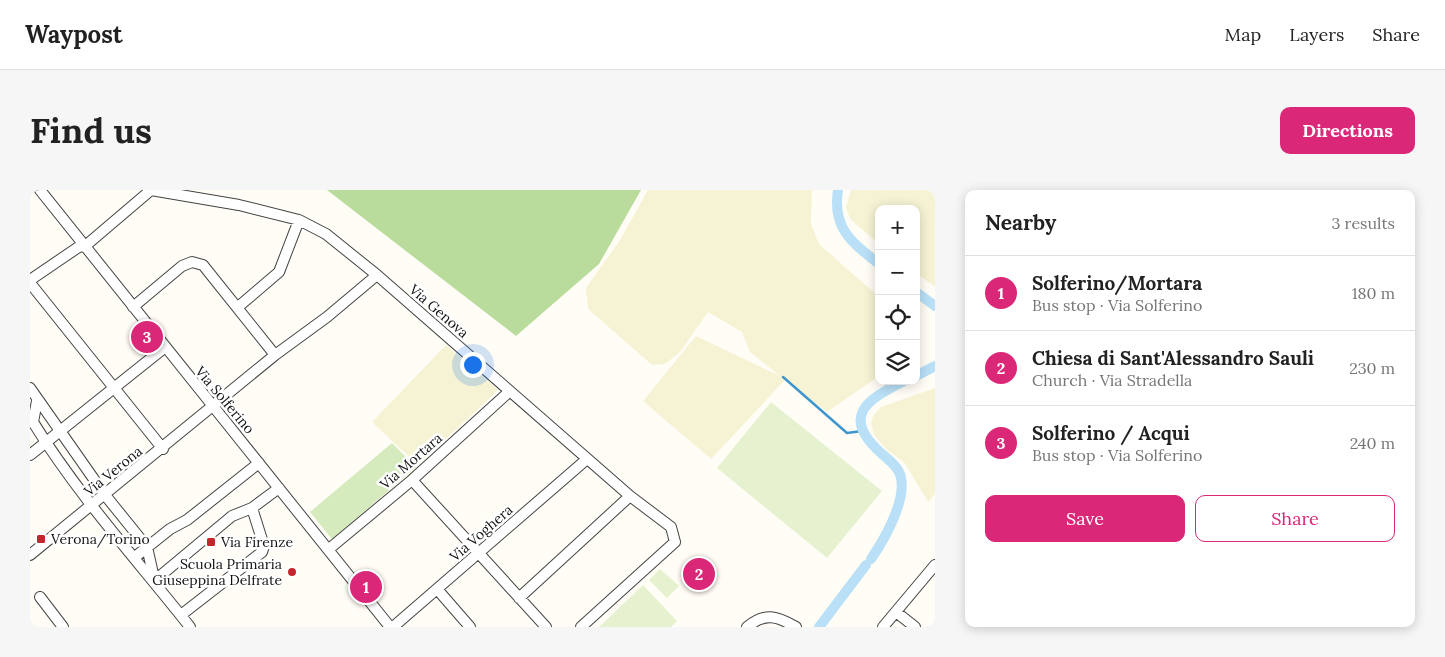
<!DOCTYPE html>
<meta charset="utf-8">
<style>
body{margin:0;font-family:Lora,serif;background:#f6f6f6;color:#222}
.controls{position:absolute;right:15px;top:15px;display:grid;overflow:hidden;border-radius:10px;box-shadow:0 2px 12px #0003}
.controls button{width:45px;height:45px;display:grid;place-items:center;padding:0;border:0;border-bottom:1px solid #e0e0e0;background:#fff;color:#222;font:25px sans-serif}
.you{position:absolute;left:442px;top:174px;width:18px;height:18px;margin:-12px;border:4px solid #fff;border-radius:50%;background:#1a73e8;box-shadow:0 0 0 8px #1a73e833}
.badge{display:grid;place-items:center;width:32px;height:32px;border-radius:50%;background:#db2777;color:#fff;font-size:16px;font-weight:700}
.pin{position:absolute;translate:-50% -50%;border:2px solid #fff;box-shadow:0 1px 5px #0006}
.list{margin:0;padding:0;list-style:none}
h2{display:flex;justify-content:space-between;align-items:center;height:65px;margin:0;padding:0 20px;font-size:21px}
h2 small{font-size:16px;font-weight:400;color:#767676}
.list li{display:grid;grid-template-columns:32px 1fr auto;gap:15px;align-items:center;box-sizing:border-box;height:75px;padding:0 20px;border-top:1px solid #e0e0e0}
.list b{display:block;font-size:19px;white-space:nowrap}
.list p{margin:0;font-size:16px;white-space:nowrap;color:#767676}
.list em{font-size:16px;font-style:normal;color:#767676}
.actions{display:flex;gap:10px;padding:15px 20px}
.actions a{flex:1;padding:11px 0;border:1px solid #db2777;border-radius:10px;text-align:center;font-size:18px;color:#db2777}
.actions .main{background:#db2777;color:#fff}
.icon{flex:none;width:28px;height:28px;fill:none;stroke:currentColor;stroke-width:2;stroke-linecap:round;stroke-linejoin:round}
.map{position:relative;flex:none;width:905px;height:437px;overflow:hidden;border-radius:10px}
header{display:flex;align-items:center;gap:30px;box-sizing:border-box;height:70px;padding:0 25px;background:#fff;border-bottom:1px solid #e0e0e0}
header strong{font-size:24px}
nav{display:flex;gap:28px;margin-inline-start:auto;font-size:18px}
.intro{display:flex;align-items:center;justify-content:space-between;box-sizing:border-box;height:120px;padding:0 30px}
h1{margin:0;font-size:35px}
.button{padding:12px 22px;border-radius:10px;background:#db2777;color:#fff;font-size:18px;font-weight:700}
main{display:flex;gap:30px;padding:0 30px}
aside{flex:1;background:#fff;border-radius:10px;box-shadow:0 2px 12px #0003}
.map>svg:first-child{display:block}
.farmland{fill:#f6f3d4}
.green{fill:#d5ebbd}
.forest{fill:#b9dc9c}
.pitch{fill:#e6f2cf}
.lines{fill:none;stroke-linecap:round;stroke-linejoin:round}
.stream{stroke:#3f96cf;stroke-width:2.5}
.canal{stroke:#b9e0f7;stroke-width:10}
.minor-casing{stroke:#444;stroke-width:12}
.minor{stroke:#fff;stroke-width:10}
.poi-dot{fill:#c4262e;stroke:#fff;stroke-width:2}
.labels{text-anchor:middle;stroke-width:5;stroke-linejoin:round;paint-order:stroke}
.street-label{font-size:14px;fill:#111;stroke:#fff}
.poi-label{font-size:14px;fill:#111;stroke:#fff;text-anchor:start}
</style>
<header>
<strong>Waypost</strong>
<nav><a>Map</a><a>Layers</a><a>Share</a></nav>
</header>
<div class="intro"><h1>Find us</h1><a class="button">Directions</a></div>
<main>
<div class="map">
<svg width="905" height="437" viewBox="0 0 905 437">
<rect width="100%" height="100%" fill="#fffdf5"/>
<!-- farmland -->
<path class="farmland" d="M618,0H782L781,34L789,54L849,107V186L797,222L755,190L681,269L613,211L666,146L750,186L720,162L712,142L678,122L650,162L635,174L622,175L558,119L556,98L590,50Z
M821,0H905V97L886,83V19H849V54L820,29L816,17Z
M416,155L468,200L388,275L342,232Z
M905,198V304L898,312L874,272L857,260L844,245L841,234L843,226L851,217Z"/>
<!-- green -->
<path class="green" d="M362,253L386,277L302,349L280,322Z"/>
<!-- forest -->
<path class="forest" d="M297,0H611L569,74L486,146Z"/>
<!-- pitch -->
<path class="pitch" d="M741,212L852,301L797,368L687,278Z
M630,379L649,396L637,408L619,390Z
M613,395L647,431L641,437H569Z"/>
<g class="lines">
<!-- stream -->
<path class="stream" d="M753,187L817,243L832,241"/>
<!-- canal -->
<path class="canal" d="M808,0C802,38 821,52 849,74
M886,102L905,116
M886,186L905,176
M841,369C854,350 876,312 871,288C870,278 859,270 852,264C810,227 836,210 874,191
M789,437L836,375"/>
<defs>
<path id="minor" d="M10,0L360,437
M121,0L209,15L269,30L296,44L347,85L600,306L641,337L645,352L551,437
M54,57L121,0
M0,90L53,54
M0,93L133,259
M103,117L152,76L162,72L173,75L245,165
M208,117L249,82L269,30
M0,198L75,305L117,357L124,388
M7,211L3,232C48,305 107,370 160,437
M0,265L134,158
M382,290L516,437
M299,359L382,290L480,201
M0,365L245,165L297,127L347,85
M105,367L140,339L157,330L229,273
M124,391L202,326L222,318L249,298
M407,399L440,437
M10,407L33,437
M489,408L600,306
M866,422L885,437
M151,425L232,362L234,356L222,318
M363,437L557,269
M717,437C735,422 747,426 766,437
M853,437L905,375"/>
</defs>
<!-- minor casing -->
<use href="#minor" class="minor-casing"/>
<!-- minor -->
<use href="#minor" class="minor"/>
</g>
<!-- markers -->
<g class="poi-dot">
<rect x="6" y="344" width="10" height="10" rx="2.5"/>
<rect x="176" y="347" width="10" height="10" rx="2.5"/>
<circle cx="262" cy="382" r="5"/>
</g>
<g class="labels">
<!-- street labels -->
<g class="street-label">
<text transform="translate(409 121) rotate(41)" y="5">Via Genova</text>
<text transform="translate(195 210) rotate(50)" y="5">Via Solferino</text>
<text transform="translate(381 271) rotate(-41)" y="5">Via Mortara</text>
<text transform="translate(83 281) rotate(-39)" y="5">Via Verona</text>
<text transform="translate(451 343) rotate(-41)" y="5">Via Voghera</text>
</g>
<!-- poi labels -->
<g class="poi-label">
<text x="21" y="354">Verona/Torino</text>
<text x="191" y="357">Via Firenze</text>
<text x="252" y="379" text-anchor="end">Scuola Primaria<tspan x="252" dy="16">Giuseppina Delfrate</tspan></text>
</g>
</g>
</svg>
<div class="controls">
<button>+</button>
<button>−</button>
<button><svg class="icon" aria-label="locate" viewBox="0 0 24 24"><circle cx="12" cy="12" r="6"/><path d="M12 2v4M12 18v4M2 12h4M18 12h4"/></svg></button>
<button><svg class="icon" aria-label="layers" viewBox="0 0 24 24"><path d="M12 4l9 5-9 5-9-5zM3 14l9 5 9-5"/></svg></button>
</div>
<div class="you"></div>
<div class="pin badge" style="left:336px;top:397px">1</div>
<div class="pin badge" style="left:669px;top:384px">2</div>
<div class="pin badge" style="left:117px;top:147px">3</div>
</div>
<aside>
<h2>Nearby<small>3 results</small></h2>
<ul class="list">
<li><span class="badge">1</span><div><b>Solferino/Mortara</b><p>Bus stop · Via Solferino</p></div><em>180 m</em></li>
<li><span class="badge">2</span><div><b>Chiesa di Sant'Alessandro Sauli</b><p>Church · Via Stradella</p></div><em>230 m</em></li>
<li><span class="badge">3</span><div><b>Solferino / Acqui</b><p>Bus stop · Via Solferino</p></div><em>240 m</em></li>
</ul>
<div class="actions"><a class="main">Save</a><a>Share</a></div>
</aside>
</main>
